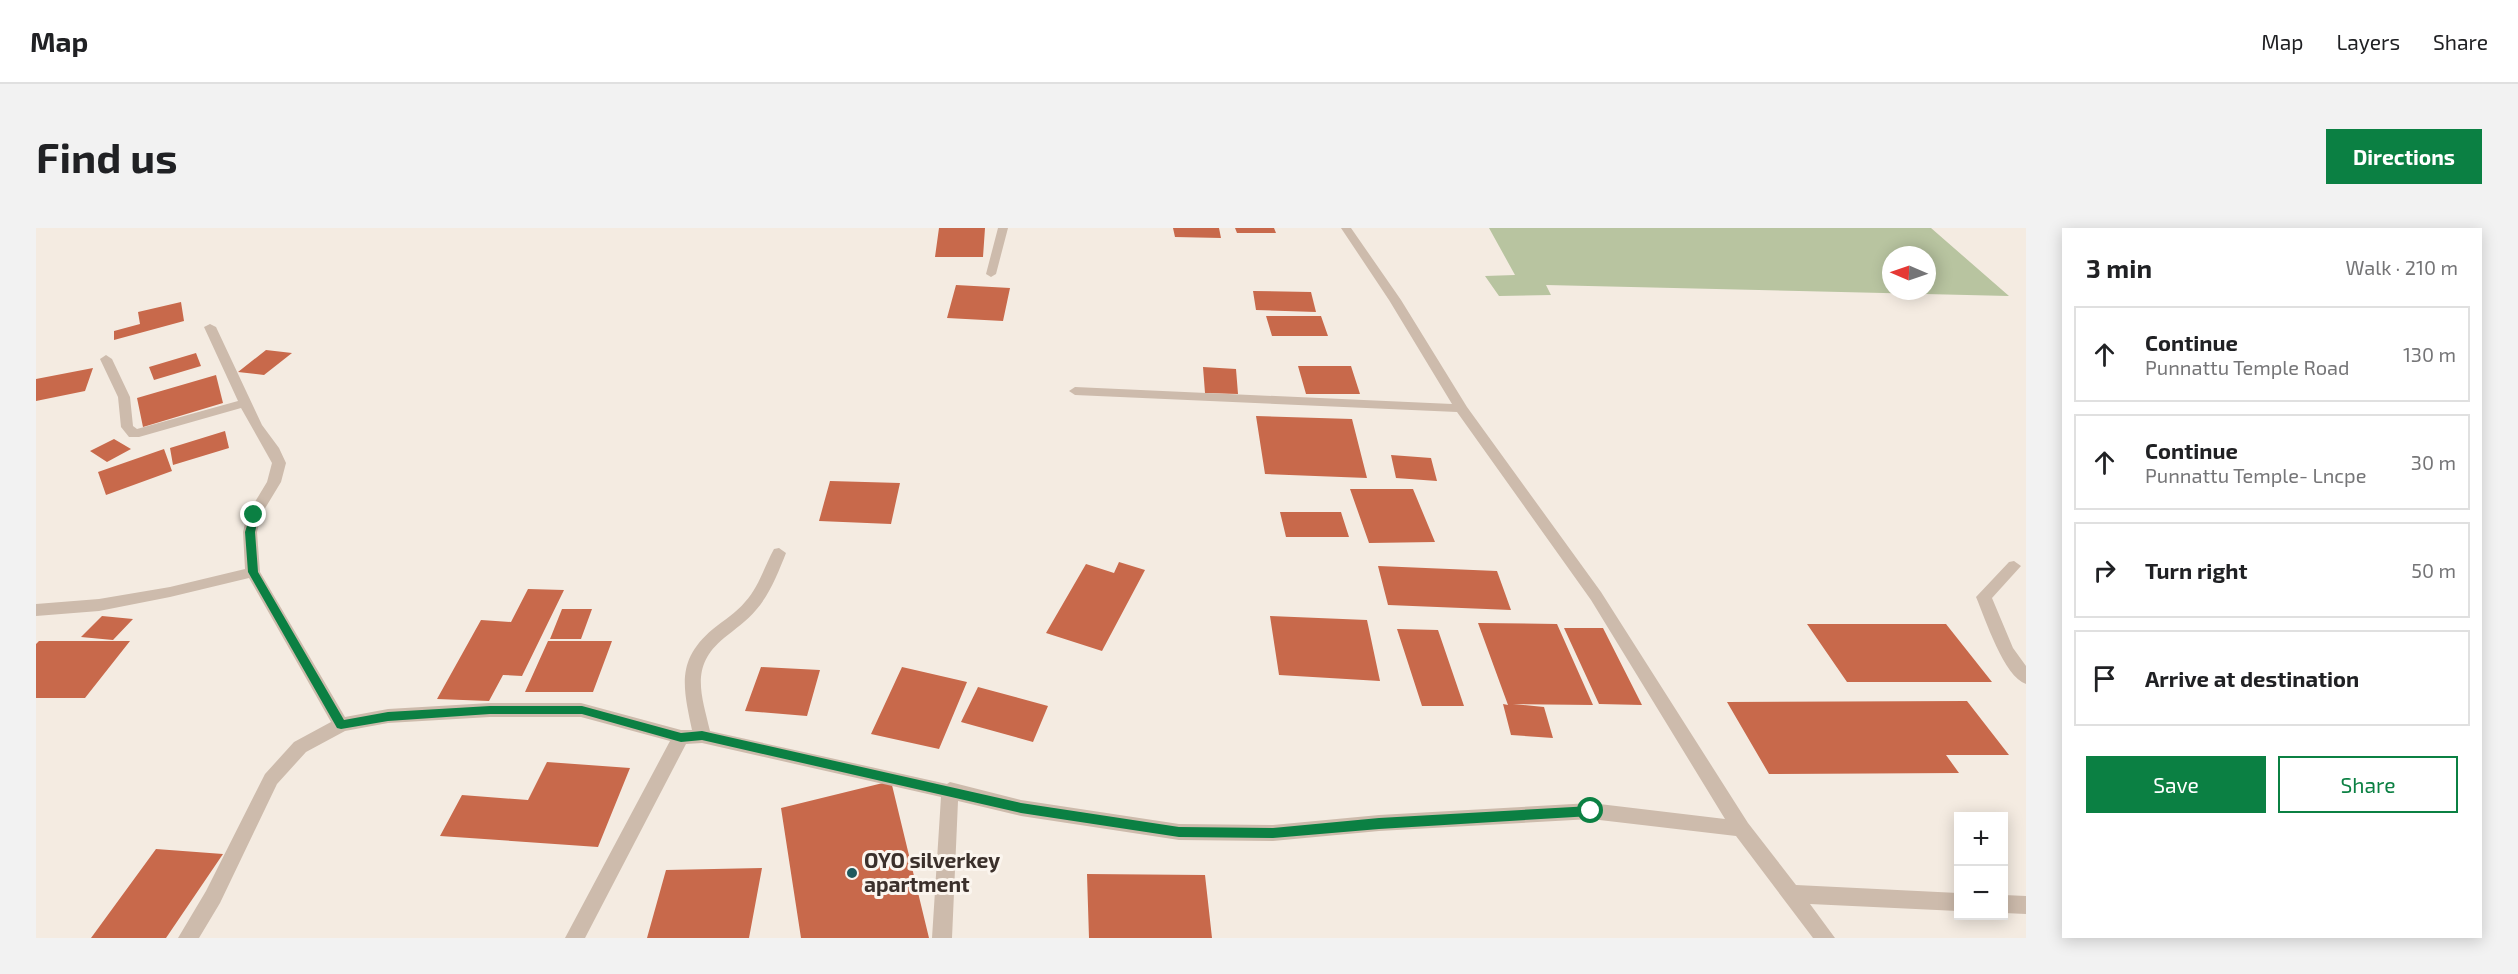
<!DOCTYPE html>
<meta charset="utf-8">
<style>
body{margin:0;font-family:"Exo 2",sans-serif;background:#f2f2f2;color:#202124}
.controls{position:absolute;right:18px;bottom:18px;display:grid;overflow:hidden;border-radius:0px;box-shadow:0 3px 15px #0003}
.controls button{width:54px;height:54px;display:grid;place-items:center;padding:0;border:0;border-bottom:2px solid #e0e0e0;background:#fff;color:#202124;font:30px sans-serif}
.compass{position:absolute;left:1846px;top:18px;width:54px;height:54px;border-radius:50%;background:#fff;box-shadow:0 3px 15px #0003;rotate:272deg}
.stop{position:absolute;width:18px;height:18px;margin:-14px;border:4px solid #0b8043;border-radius:50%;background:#fff}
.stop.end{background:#0b8043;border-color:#fff;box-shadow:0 2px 6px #0008}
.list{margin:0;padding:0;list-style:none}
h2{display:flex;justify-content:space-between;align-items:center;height:78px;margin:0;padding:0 24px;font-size:26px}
h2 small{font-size:20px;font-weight:400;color:#757577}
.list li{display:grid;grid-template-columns:39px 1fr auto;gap:18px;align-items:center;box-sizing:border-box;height:96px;margin:0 12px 12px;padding:0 12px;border:2px solid #e0e0e0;border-radius:0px}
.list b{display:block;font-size:22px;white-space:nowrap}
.list p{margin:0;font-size:20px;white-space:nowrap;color:#757577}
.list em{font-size:20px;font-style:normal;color:#757577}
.actions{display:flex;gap:12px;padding:18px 24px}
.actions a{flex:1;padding:14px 0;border:2px solid #0b8043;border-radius:0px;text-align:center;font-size:21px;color:#0b8043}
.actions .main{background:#0b8043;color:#fff}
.icon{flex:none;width:33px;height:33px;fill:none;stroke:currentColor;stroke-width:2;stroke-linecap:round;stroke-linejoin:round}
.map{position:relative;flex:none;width:1990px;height:710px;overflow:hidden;border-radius:0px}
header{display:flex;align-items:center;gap:36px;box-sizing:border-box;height:84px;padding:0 30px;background:#fff;border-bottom:2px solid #e0e0e0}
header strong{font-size:28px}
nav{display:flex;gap:33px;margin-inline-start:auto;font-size:21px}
.intro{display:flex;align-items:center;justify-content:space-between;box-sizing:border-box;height:144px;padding:0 36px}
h1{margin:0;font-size:42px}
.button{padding:15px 27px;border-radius:0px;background:#0b8043;color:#fff;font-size:21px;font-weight:700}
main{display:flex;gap:36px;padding:0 36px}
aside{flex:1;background:#fff;border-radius:0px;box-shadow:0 3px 15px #0003}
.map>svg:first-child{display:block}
.green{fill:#b8c4a0;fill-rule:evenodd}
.building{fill:#c8694b}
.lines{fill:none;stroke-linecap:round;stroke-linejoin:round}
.minor{fill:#cdbbac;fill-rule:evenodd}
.route{fill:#0b8043}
.poi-dot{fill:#1f5a5e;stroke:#fbf5ee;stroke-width:2}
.labels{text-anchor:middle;stroke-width:6;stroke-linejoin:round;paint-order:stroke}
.near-poi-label{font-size:21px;font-weight:bold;fill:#3b302b;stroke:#fbf5ee;text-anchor:start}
</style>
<header>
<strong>Map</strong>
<nav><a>Map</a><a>Layers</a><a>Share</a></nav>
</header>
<div class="intro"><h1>Find us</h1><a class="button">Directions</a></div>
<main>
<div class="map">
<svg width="1990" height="710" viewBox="0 0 1990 710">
<rect width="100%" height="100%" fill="#f4ebe1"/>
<!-- green -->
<path class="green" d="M1453,0H1895L1973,68L1510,57L1515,67L1463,68L1449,48L1479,47ZM1855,27H1891V63H1855Z"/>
<!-- building -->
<path class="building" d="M903,0H949L947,29H899Z
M1137,0H1183L1185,10L1139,9Z
M1199,0H1238L1240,5H1201Z
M920,57L974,60L967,93L911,90Z
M1217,63L1275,64L1280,84L1220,82Z
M145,74L148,93L78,112V103L104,96L102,84Z
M1230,88H1285L1292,108H1236Z
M230,122L256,125L228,147L202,144Z
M160,125L165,138L118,152L113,139Z
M1262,138H1315L1324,166H1270Z
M1167,139L1200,141L1202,166L1169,165Z
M57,140L49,163L0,173V151Z
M180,147L187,175L107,199L101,170Z
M1220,188L1316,191L1331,250L1229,246Z
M189,203L193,220L137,237L134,220Z
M78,211L95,221L71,234L54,223Z
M128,221L136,243L70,267L62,244Z
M1355,227L1395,230L1401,253L1360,250Z
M794,253L864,255L855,296L783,293Z
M1314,261H1377L1399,314L1333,315Z
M1244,284H1305L1313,309H1250Z
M1083,334L1109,342L1066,423L1010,405L1050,336L1078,345Z
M1342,338L1461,343L1475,382L1352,377Z
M492,361L528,362L486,448L467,447L453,473L401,471L445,392L475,394Z
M526,381H556L545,411H514Z
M66,388L97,391L77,412L45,409Z
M1234,388L1331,392L1344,453L1243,447Z
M1442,395L1521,396L1557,477L1477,476L1508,479L1517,510L1475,507L1467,476L1472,477Z
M1771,396H1910L1956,454H1811Z
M1528,400H1567L1606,477L1563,476Z
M1361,401L1402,402L1428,478H1386Z
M3,413H94L49,470H0V416Z
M512,413H576L557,464H489Z
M725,439L784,442L771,488L709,483Z
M866,439L931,454L903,521L835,506Z
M942,459L1012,478L997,514L925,494Z
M1931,473L1973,527H1910L1923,545L1733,546L1691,474Z
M511,534L594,540L562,619L404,608L426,567L492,572Z
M855,553L893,710H765L745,580Z
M120,621L187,626L130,710H55Z
M726,640L713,710H611L630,642Z
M1051,646L1169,647L1176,710H1053Z"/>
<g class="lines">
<!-- minor -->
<path class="minor" d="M962,0H972L960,46L955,49L950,46Z
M1305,0H1315L1365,72L1431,179L1565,364L1712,595L1760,657L1922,665V683L1774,676L1799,710H1777L1700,608L1555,591L1343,603L1237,613L1143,612L985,588L922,573L916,710H896L905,569L666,515L650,516L549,710H529L634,513L545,489H454L352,495L309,503L270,524L241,556L184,675L163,710H142L170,663L229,546L258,514L295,494L213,350L134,369L63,383L0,388V376L63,371L134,359L209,341L207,304L211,287L231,254L236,235L205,180L103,209H93L85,199L82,169L64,131L70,127L76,131L94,169L97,198L101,201L202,173L168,99L174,96L180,99L226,197L243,220L250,235L245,254L225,287L221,304L224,344L309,489L352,481L454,475H545L645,502H656C647,459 640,432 677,401C688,392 700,385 709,374C723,359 728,339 738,321L743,320L750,325C742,345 734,366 720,382C711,393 699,401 688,410C654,438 665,465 674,503L911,556L914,554L985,572L1143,596L1237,597L1343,587L1555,575L1689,591L1555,372L1421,184L1039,167L1033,163L1039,159L1416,176L1353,72Z
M1978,333L1985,338L1956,370L1977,420L1990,438V456C1968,449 1949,390 1940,369L1973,334Z
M1968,667L1990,668V686L1968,685Z"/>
</g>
<!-- route -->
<path class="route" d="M215,285L223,287L219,304L222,344L308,492L352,484L454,478H546L645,505L666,503L985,575L1143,599L1237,600L1343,590L1555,578L1561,583L1555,588L1343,601L1237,610L1143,609L985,585L666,512L645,514L546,486H454L352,493L305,501L301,500L212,344L209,304Z"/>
<!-- markers -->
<circle class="poi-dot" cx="816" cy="645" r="6"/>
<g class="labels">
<!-- near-poi labels -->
<g class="near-poi-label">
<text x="828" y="640">OYO silverkey<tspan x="828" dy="24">apartment</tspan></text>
</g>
</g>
</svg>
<div class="controls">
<button>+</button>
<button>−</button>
</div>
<svg class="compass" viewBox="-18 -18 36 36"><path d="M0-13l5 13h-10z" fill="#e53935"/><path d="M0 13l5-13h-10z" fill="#757577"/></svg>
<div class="stop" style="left:1555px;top:583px"></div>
<div class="stop end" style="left:218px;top:287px"></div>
</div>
<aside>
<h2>3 min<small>Walk · 210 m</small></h2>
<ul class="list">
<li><svg class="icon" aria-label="ahead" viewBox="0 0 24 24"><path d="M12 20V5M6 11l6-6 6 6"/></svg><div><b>Continue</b><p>Punnattu Temple Road</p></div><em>130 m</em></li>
<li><svg class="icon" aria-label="ahead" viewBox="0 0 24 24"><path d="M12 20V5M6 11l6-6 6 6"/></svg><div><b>Continue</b><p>Punnattu Temple- Lncpe</p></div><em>30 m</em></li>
<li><svg class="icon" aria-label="right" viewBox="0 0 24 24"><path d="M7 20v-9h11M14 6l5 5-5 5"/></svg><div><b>Turn right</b></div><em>50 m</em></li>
<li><svg class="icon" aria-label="arrive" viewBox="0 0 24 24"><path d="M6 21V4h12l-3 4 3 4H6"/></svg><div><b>Arrive at destination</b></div></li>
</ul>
<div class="actions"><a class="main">Save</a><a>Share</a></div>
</aside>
</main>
